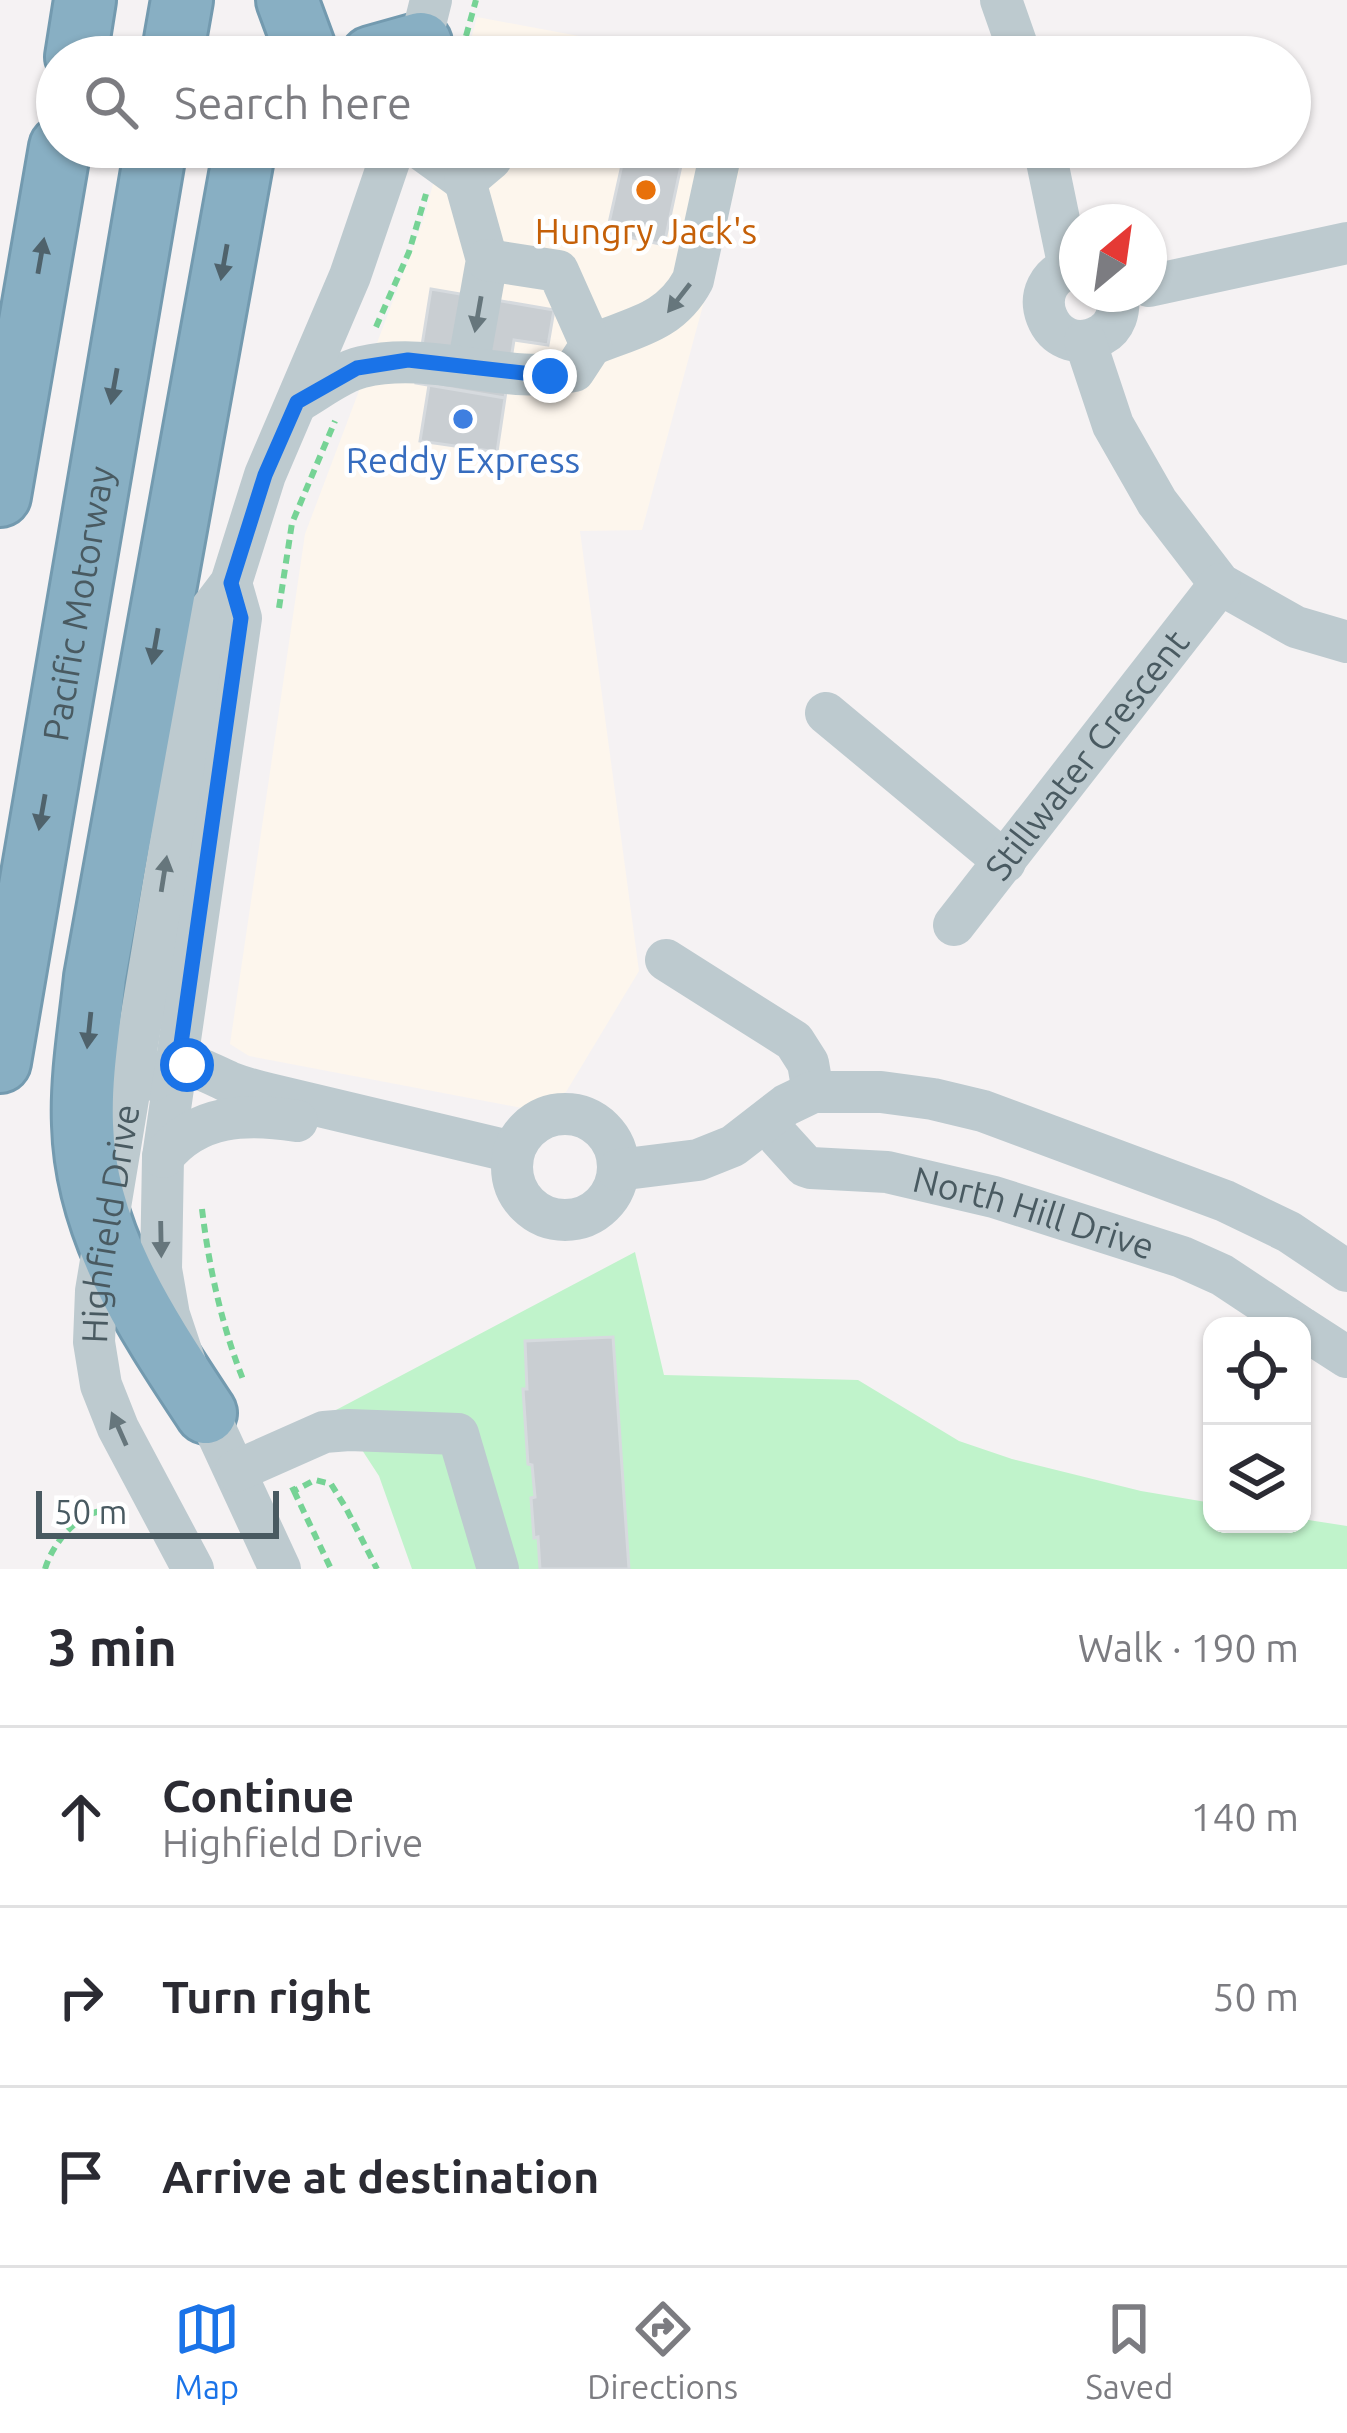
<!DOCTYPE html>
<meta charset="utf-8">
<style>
body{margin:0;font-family:Ubuntu,sans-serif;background:#f7f7f7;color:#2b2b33}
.controls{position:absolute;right:36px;bottom:36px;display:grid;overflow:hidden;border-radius:24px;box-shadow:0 3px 9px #0004}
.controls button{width:108px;height:108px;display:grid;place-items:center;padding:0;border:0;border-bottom:3px solid #e1e1e2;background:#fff;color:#2b2b33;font:60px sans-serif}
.compass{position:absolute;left:1059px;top:204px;width:108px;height:108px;border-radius:50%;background:#fff;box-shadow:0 3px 9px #0004;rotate:29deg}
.scale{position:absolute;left:36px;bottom:30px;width:243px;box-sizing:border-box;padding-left:12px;border:6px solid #495a61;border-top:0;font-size:33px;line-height:42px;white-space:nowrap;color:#495a61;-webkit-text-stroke:9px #fff;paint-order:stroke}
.stop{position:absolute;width:36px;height:36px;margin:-27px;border:9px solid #1a73e8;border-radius:50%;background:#fff}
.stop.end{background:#1a73e8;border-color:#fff;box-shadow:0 3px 12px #0008}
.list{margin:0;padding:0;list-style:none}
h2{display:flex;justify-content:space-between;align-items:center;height:156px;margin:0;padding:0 48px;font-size:51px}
h2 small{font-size:39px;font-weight:400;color:#7c7c81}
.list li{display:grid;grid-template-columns:78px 1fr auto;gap:36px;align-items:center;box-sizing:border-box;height:180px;padding:0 48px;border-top:3px solid #e1e1e2}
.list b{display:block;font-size:45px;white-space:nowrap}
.list p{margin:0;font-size:39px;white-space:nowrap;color:#7c7c81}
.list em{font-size:39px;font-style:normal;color:#7c7c81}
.icon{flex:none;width:66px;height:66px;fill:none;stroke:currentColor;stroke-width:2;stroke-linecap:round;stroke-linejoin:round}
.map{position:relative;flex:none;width:1347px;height:1569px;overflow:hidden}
.search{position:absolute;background:#fff;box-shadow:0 3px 9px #0004;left:36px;right:36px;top:36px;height:132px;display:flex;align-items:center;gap:30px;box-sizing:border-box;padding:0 42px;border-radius:66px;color:#7c7c81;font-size:45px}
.sheet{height:696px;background:#fff}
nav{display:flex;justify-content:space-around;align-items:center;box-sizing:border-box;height:168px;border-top:3px solid #e1e1e2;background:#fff;font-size:33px;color:#7c7c81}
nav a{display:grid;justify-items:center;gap:6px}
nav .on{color:#1a73e8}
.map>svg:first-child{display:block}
.commercial{fill:#fdf6ed}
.grass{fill:#c0f3cb}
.building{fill:#c9ced2;stroke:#d6dade;stroke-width:3}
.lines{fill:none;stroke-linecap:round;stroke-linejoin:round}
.highway-casing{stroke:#739aaf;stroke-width:66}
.path{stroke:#76d395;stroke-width:6;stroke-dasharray:9 6;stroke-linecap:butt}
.minor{stroke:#bdcacf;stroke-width:42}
.highway{stroke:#88afc3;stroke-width:60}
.oneway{fill:#4f626b}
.oneway2{fill:#66767c}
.route{stroke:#1a73e8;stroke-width:15}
.food-dot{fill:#e8710a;stroke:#fff;stroke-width:4.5}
.shop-dot{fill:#3f7fe0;stroke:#fff;stroke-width:4.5}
.labels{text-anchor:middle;stroke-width:9;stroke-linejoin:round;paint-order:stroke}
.food-label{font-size:36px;fill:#c56008;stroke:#fff}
.shop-label{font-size:36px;fill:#366cbe;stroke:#fff}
.street-label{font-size:36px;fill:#495a61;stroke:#fff}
</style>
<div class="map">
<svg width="1347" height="1569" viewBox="0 0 1347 1569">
<rect width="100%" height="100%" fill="#f5f2f3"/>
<!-- commercial -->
<path class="commercial" d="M477,17L691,57H466Z
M443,147H746L642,530L580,531L639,971L566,1092L522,1108L249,1056L230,1044L305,534L423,221Z"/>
<!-- grass -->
<path class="grass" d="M635,1252L664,1375L858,1380L959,1441L1012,1459L1141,1491L1212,1503V1524H1302V1519L1347,1526V1569H412L379,1476L336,1410Z"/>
<!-- building -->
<path class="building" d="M626,147H685L664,245L607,232Z
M431,289L554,310L548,345L514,340L505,398L416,383Z
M429,385L505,398L497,452L420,441Z
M613,1337L629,1569H540L538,1537L534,1538L531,1498L535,1497L532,1465L528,1464L523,1389H527L525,1341Z"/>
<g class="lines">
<defs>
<g id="highway">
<path d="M287,0L308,57"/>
<path d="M76,57L85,0"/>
<path d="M172,57L182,0"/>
<path d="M371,57L421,43"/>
<path d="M0,496L60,147"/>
<path id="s4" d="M0,1062L156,147"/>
<path d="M206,1413C148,1325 86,1234 83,1125C81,1076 90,1026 95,977L245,147"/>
</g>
</defs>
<!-- highway casing -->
<use href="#highway" class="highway-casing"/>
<!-- path -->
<path class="path" d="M466,36L476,0
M376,327L409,252L426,194
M279,608L292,523L335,421
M202,1209C209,1268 222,1327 244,1382
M292,1487L294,1491L315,1480L331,1484L346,1508L377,1569
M294,1491L331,1569
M45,1569C54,1539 86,1502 119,1512"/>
<!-- minor -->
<g class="minor">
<path d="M1001,0L1021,57"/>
<path d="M417,57L431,0"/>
<path d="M418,147L465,181L491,159"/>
<path d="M1044,147L1069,268"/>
<path d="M465,181L487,260L468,367"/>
<path d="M1077,266C1015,280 1050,364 1101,335C1116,327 1120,311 1118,294"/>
<path d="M1149,286L1347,243"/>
<path d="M1085,341L1113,425L1157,502L1220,584L1296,627L1347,642"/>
<path d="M591,345C634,327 670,323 693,280L722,147"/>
<path d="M297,402C317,391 340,372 362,367C434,350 506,386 574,371L591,345L558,271L487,260"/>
<path d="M231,583L241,618L163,1157L161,1269L169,1315L186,1366L280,1569"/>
<path d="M826,713L1005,862"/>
<path id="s1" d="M954,925L1220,584"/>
<path d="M666,960L794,1041L808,1063L813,1092"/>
<path d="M153,1080C184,1056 198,1068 229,1082C242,1087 256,1091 269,1094L513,1152"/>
<circle cx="565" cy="1167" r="53"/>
<path id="s2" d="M765,1122L805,1166L811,1168L887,1172L994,1197L1182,1257L1222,1275L1299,1326"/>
<path d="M163,1157C197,1114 247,1113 297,1121"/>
<path d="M618,1170L698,1160L733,1146L786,1105L813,1092H881L933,1099L983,1111L1225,1201L1289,1232L1347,1271"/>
<path d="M1302,1328L1347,1357"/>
<path d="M236,1471L324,1432L349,1430L458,1434L498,1569"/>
<path id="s3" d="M193,1569L118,1428L101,1385L94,1342L96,1291L209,612L231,583L265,475L350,276L394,147"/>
</g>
<!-- highway -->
<use href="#highway" class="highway"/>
</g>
<!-- one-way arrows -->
<defs><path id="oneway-solid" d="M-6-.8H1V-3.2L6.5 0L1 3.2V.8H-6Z" transform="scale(3)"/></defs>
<g class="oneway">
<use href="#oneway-solid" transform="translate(41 256) rotate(-80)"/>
<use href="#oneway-solid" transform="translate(224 262) rotate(100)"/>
<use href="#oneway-solid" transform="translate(114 386) rotate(100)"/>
<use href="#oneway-solid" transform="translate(155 646) rotate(100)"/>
<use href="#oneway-solid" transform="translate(42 812) rotate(100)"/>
<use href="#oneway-solid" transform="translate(89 1030) rotate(96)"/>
</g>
<g class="oneway2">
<use href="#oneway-solid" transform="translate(679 298) rotate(128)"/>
<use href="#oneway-solid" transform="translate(478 314) rotate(100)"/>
<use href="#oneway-solid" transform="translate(164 874) rotate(-81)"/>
<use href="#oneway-solid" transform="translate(161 1239) rotate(89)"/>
<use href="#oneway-solid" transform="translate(119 1429) rotate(-114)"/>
</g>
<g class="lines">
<!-- route -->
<path class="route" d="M187,1065H178L241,618L231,583L265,475L297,402L357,368L408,360L550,376"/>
</g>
<!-- markers -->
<circle class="food-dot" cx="646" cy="190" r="12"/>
<circle class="shop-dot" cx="463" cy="419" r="12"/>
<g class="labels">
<!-- food labels -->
<g class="food-label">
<text x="646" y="244">Hungry Jack's</text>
</g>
<!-- shop labels -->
<g class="shop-label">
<text x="463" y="473">Reddy Express</text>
</g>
<!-- street labels -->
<g class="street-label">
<text dy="13" stroke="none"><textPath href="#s4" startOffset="465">Pacific Motorway</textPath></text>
<text dy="13" stroke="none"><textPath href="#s1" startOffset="216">Stillwater Crescent</textPath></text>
<text dy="13" stroke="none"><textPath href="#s2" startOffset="294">North Hill Drive</textPath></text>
<text dy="13" stroke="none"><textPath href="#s3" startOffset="369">Highfield Drive</textPath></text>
</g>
</g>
</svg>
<div class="controls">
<button><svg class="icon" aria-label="locate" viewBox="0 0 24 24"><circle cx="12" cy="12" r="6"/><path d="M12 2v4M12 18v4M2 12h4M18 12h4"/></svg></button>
<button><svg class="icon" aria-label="layers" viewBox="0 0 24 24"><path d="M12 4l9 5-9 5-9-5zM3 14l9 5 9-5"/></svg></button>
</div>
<svg class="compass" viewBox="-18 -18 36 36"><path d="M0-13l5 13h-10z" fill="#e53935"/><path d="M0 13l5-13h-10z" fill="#7c7c81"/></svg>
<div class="scale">50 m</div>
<div class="stop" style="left:187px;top:1065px"></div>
<div class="stop end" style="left:550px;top:376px"></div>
<div class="search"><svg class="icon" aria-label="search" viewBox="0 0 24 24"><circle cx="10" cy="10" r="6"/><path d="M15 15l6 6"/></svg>Search here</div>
</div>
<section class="sheet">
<h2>3 min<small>Walk · 190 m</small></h2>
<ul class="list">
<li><svg class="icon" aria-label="ahead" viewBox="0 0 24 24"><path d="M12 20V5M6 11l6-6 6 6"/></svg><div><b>Continue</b><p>Highfield Drive</p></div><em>140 m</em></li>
<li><svg class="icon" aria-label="right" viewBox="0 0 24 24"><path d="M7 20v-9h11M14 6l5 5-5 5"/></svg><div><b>Turn right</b></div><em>50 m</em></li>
<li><svg class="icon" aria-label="arrive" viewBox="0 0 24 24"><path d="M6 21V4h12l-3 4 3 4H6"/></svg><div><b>Arrive at destination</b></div></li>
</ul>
</section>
<nav>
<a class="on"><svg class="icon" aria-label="map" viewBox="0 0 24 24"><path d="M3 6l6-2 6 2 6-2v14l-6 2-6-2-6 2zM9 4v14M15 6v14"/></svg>Map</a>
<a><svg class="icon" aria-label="directions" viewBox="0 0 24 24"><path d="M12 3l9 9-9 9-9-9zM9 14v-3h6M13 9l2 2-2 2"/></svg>Directions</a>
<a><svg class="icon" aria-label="saved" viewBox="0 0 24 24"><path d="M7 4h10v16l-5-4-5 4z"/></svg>Saved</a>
</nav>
